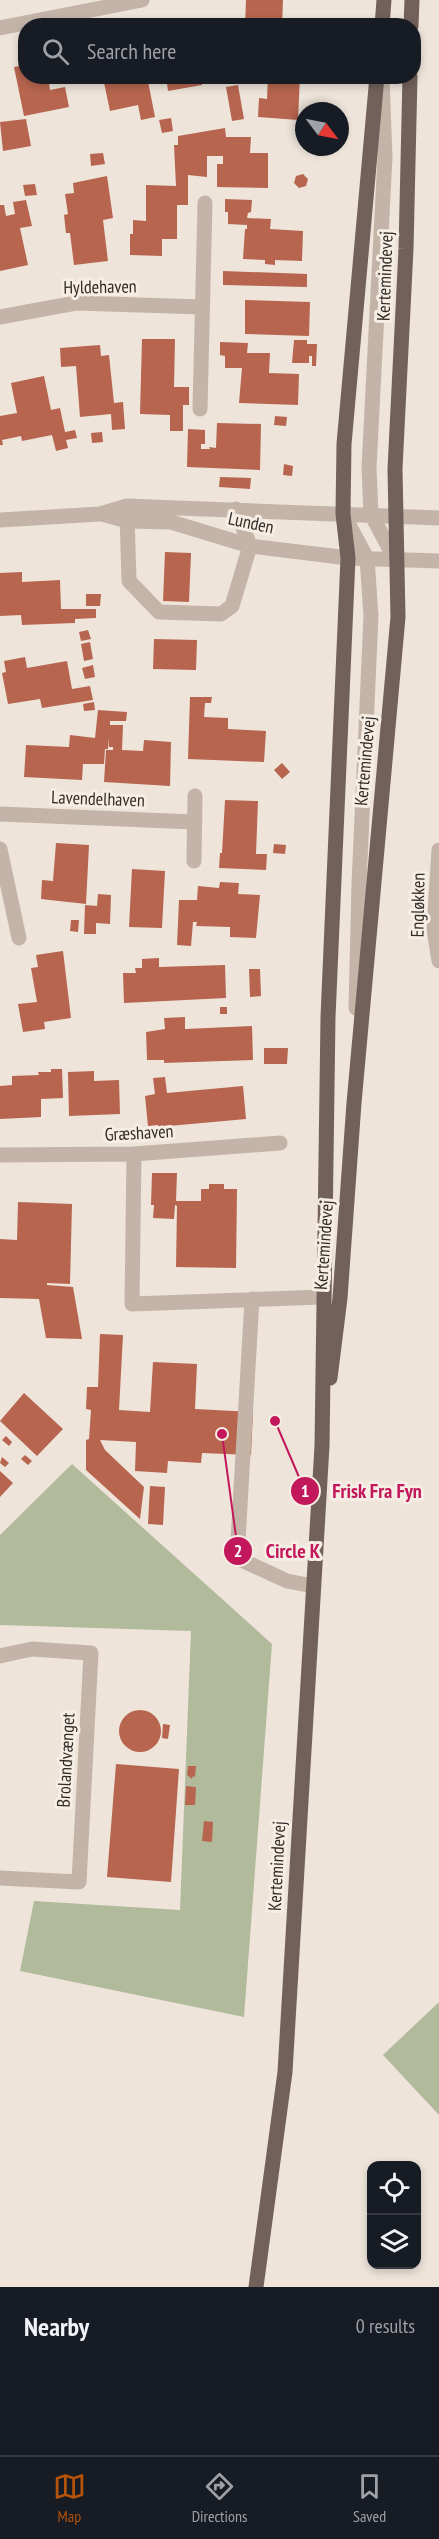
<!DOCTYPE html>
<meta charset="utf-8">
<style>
body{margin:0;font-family:"PT Sans Narrow",sans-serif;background:#20242c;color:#f1f3f6}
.controls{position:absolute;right:18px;bottom:18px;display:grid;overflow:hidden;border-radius:12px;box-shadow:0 3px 9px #0003}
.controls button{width:54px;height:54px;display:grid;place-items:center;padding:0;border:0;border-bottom:2px solid #363941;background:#171b24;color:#f1f3f6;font:30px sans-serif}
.compass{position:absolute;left:295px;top:102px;width:54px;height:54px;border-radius:50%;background:#171b24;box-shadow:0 3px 9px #0003;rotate:122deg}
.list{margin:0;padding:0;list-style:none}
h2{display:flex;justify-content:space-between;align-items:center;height:78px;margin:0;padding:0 24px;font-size:26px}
h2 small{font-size:20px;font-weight:400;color:#9ea1a6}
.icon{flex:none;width:33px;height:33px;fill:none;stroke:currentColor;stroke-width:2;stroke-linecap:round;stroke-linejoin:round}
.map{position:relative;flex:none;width:439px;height:2287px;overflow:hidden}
.search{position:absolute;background:#171b24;box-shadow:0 3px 9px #0003;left:18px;right:18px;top:18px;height:66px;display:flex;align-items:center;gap:15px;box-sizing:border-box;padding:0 21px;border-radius:24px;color:#9ea1a6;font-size:22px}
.sheet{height:168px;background:#171b24}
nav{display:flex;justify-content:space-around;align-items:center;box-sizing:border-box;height:84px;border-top:2px solid #363941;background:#171b24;font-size:16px;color:#9ea1a6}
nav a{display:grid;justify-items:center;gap:3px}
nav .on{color:#b45309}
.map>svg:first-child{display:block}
.green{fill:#b1bb9c}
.building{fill:#b7654f}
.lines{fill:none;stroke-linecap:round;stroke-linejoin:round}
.minor{stroke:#c4b4a8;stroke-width:15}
.major{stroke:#72615a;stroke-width:15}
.labels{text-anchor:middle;stroke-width:6;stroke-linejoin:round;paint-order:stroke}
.street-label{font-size:18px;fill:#322a27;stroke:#f6eee5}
.leader{fill:none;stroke:#c2185b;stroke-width:2}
.callout-dot{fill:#c2185b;stroke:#f6eee5;stroke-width:2}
.mark-label{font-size:18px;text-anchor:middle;font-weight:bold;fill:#fff}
.callout-label{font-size:20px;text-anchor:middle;font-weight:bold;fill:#c2185b;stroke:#f6eee5;stroke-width:6;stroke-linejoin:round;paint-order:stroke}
</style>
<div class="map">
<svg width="439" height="2287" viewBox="0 0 439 2287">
<rect width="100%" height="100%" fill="#eee4da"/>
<!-- green -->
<path class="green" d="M72,1464L272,1644L244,2017L20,1971L34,1901L180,1910L191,1631L0,1625V1535Z
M439,2002V2115L383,2055Z"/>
<!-- building -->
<path class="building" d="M246,0H283L282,26H245Z
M26,65V76H48L50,90L65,87L69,107L24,116L14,67Z
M90,76H147L155,117L141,120L138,105L110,111L103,78L91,81Z
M166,76H213L214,80L202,82V85L168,91Z
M268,76H300L298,120L258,117L259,98L267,99Z
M238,85L244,119L232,121L226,87Z
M171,118L173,131L162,133L159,120Z
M26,119L31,146L3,151L0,122Z
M225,128L226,137H251L250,153H268V188L217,187V164H223V156H207V177L188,175V205H177V239H162V256L130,255V234H133V220L146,221V185L176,186L174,145H178V136Z
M103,153L105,164L91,166L90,154Z
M303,174L308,179L306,186L299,188L294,183L296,176Z
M107,176L113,218L103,220L108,261L74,265L70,233H66L64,215L68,214L65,194L74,193L73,183Z
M35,184L37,195L25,196L23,185Z
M225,199L252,200L251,212L248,213L247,218L271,219L270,229L303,231L302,261L275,260V265L265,264V260L243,259L245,229H247V225L228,224V212H225Z
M26,200L32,226L20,228L28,265L0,271V205H4L6,216L15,214L13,202Z
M223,271L307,274V287L223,285Z
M245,300L310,302L309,336L245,334Z
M142,339H175L174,387H189V405H183V431H170V415L140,414Z
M294,340H307V344H317L316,366H312V356H309V363H292Z
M220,342L248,343L247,353H270L269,373L299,374L298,405L239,403L242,368H225V356L220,355Z
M100,345L101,356L109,355L114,403L123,402L125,429L112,430L111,414L80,417L76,366L61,367L60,348Z
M44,376L51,410L60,408L65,432L75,430L77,438L66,440L68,448L56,451L52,435L22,441L21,436L2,440L3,445H0V416L17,413L11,383Z
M275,416L287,417L286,426L274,425Z
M217,423L261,424L260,470L187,467L188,429L205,430V444H201V449H210L209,447L216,448Z
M102,432L103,442L92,443L91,433Z
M284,464L293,466L292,476L283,475Z
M220,477L251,478L250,489L219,487Z
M165,552L191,553L189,602L163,601Z
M22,572V582L60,580L61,609H96V618L75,619V623L22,625L21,615L0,616V573Z
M86,594H101L100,606H86Z
M88,630L91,639L81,641L79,632Z
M154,639L197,640L196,670L153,669Z
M90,642L93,659L84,661L81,644Z
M25,657L27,668L67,661L72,689L90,686L93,700L42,708L40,699L8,704L2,673L6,672L4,661Z
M93,665L95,677L85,679L82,668Z
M190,697H212L211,703H205L204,717L228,718V729L266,731L264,762L188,759Z
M94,702L95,710L84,711L83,704Z
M98,710L127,712L126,721H110V725H123L122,750L143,751L144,740L171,742L170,786L104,782L106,750H113V747H109V738L108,749H100H105L104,764H83L82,780L24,777L26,745L69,747L70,735L95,738Z
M282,763L290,772L282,779L274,770Z
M225,800L258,801L256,854H267L266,870L219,868L220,853H222Z
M56,843L89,845L86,904L41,899L42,880L53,881Z
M274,844L286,845L285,854L273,853Z
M132,869L165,871L162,928L129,927Z
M220,882L239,883L238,894L260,895L256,938L230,937V927L196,926L197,922H193L191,946L177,945L179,900H197L198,886L219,888Z
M98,894L111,895L110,924L96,923V934H84L85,905L97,906Z
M71,920H79L78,932L70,931Z
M63,951L71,1018L44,1022L45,1029L23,1032L18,1004L37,1002L31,968L38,967L36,955Z
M159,958V967L225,965L226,998L124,1003L123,973H136L135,968H142V959Z
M249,969H260L261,996L250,997Z
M220,1007H227V1014H220Z
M185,1017V1029L252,1026L253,1060L164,1063V1060H147L146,1032L165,1029L164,1018Z
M264,1048H288L287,1064H264Z
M51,1069H62L63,1098L41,1099V1117L0,1119V1086L12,1085V1076L39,1075L38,1072H51Z
M94,1071V1081L119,1080L120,1114L69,1116L68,1072Z
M165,1077L167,1093L243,1086L246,1119L158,1127V1125L148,1126L145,1096L155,1094L153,1078Z
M152,1173H177L176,1201H201V1189H209V1184H224V1189H237L236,1268L176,1267L177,1206L175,1205L174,1219L153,1218L154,1205H151Z
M18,1202L72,1204L70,1284L47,1283V1285L73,1287L82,1339L46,1338L39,1299L0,1298V1239L17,1240Z
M100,1334L123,1335L119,1410L150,1412L153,1362L197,1364L195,1409L253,1412L251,1455L202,1453L201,1463L168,1461L167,1473L135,1471L136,1442L100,1440L105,1450L144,1487L140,1519L86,1470V1440L89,1439L91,1410L86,1409L87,1387H98Z
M24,1393L63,1429L37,1456L0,1421Z
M6,1436L12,1442L9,1446L2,1440Z
M25,1455L32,1461L28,1465L21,1459Z
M2,1457L9,1463L5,1467L0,1463Z
M0,1471L13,1483L0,1497Z
M150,1486L165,1487L163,1525L148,1524Z
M119 1731a21 21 0 1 1 42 0a21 21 0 1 1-42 0Z
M163,1724L170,1725L168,1739L162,1738Z
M116,1764L179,1769L171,1882L107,1877Z
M188,1766H196L195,1777L193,1776L192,1779L187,1775Z
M186,1786L196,1787L195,1805H185Z
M204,1821L213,1822L212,1842L202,1841Z"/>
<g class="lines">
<!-- minor -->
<path class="minor" d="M0,28L142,0
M382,77L385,157L369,468L371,514L395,559
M0,317L76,303L202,307
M200,409L205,203
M102,514L127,521L171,522L250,546L348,558L439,561
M127,514L129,581L159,612L221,614L232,606L250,546L236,509
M343,514L367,558L371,616L359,884L356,1008
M0,520L100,514L127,506L439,518
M0,814L195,822
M0,849L19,938
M439,850L434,929L439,961
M194,861L195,796
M134,1154L132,1304L322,1297
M0,1155L134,1154L280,1143
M252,1299L237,1558L287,1581L313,1586
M0,1656L32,1649L91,1653L79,1882L0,1878"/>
<!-- major -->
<path class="major" d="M382,26L384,0
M411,26L412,0
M330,1378L340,1298L354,1103L398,617L395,469L406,249L410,76
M256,2287L285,2072L322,1446L328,1017L348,558L343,514L344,444L377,76"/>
</g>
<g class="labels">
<!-- street labels -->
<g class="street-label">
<text transform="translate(385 276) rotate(-88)" y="6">Kertemindevej</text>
<text transform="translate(100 287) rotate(-1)" y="6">Hyldehaven</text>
<text transform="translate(251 523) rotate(12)" y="6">Lunden</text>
<text transform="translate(365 761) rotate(-85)" y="6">Kertemindevej</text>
<text transform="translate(98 799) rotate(2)" y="6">Lavendelhaven</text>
<text transform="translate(418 905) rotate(-89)" y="6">Engløkken</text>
<text transform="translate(139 1133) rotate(-3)" y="6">Græshaven</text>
<text transform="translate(324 1245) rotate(-86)" y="6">Kertemindevej</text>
<text transform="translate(66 1760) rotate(-87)" y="6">Brolandvænget</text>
<text transform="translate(277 1866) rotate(-87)" y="6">Kertemindevej</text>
</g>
</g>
<!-- callouts -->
<path class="leader" d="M275 1421L305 1491M222 1434L238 1551"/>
<g class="callout-dot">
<circle cx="275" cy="1421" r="6"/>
<circle cx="222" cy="1434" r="6"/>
<circle cx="305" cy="1491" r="15"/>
<circle cx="238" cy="1551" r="15"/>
</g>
<g class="mark-label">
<text x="305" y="1497">1</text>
<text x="238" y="1557">2</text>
</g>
<g class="callout-label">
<text x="377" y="1498">Frisk Fra Fyn</text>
<text x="293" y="1558">Circle K</text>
</g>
</svg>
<div class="controls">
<button><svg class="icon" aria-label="locate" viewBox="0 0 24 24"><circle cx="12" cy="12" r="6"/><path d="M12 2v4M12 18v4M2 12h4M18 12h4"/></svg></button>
<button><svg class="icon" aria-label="layers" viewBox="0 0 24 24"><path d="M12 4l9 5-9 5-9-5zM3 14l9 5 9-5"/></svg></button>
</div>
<svg class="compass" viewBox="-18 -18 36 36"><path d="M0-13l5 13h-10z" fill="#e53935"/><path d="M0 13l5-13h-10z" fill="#9ea1a6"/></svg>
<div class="search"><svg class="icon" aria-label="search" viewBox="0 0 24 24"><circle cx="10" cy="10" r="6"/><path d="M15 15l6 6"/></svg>Search here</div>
</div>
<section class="sheet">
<h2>Nearby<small>0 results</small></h2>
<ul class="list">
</ul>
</section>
<nav>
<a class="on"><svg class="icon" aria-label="map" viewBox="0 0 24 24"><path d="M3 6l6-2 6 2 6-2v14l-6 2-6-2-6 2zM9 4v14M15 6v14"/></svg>Map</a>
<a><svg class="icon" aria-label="directions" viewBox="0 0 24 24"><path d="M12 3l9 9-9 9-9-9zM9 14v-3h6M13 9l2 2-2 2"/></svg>Directions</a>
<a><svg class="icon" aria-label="saved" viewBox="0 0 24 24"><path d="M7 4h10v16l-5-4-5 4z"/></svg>Saved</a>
</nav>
